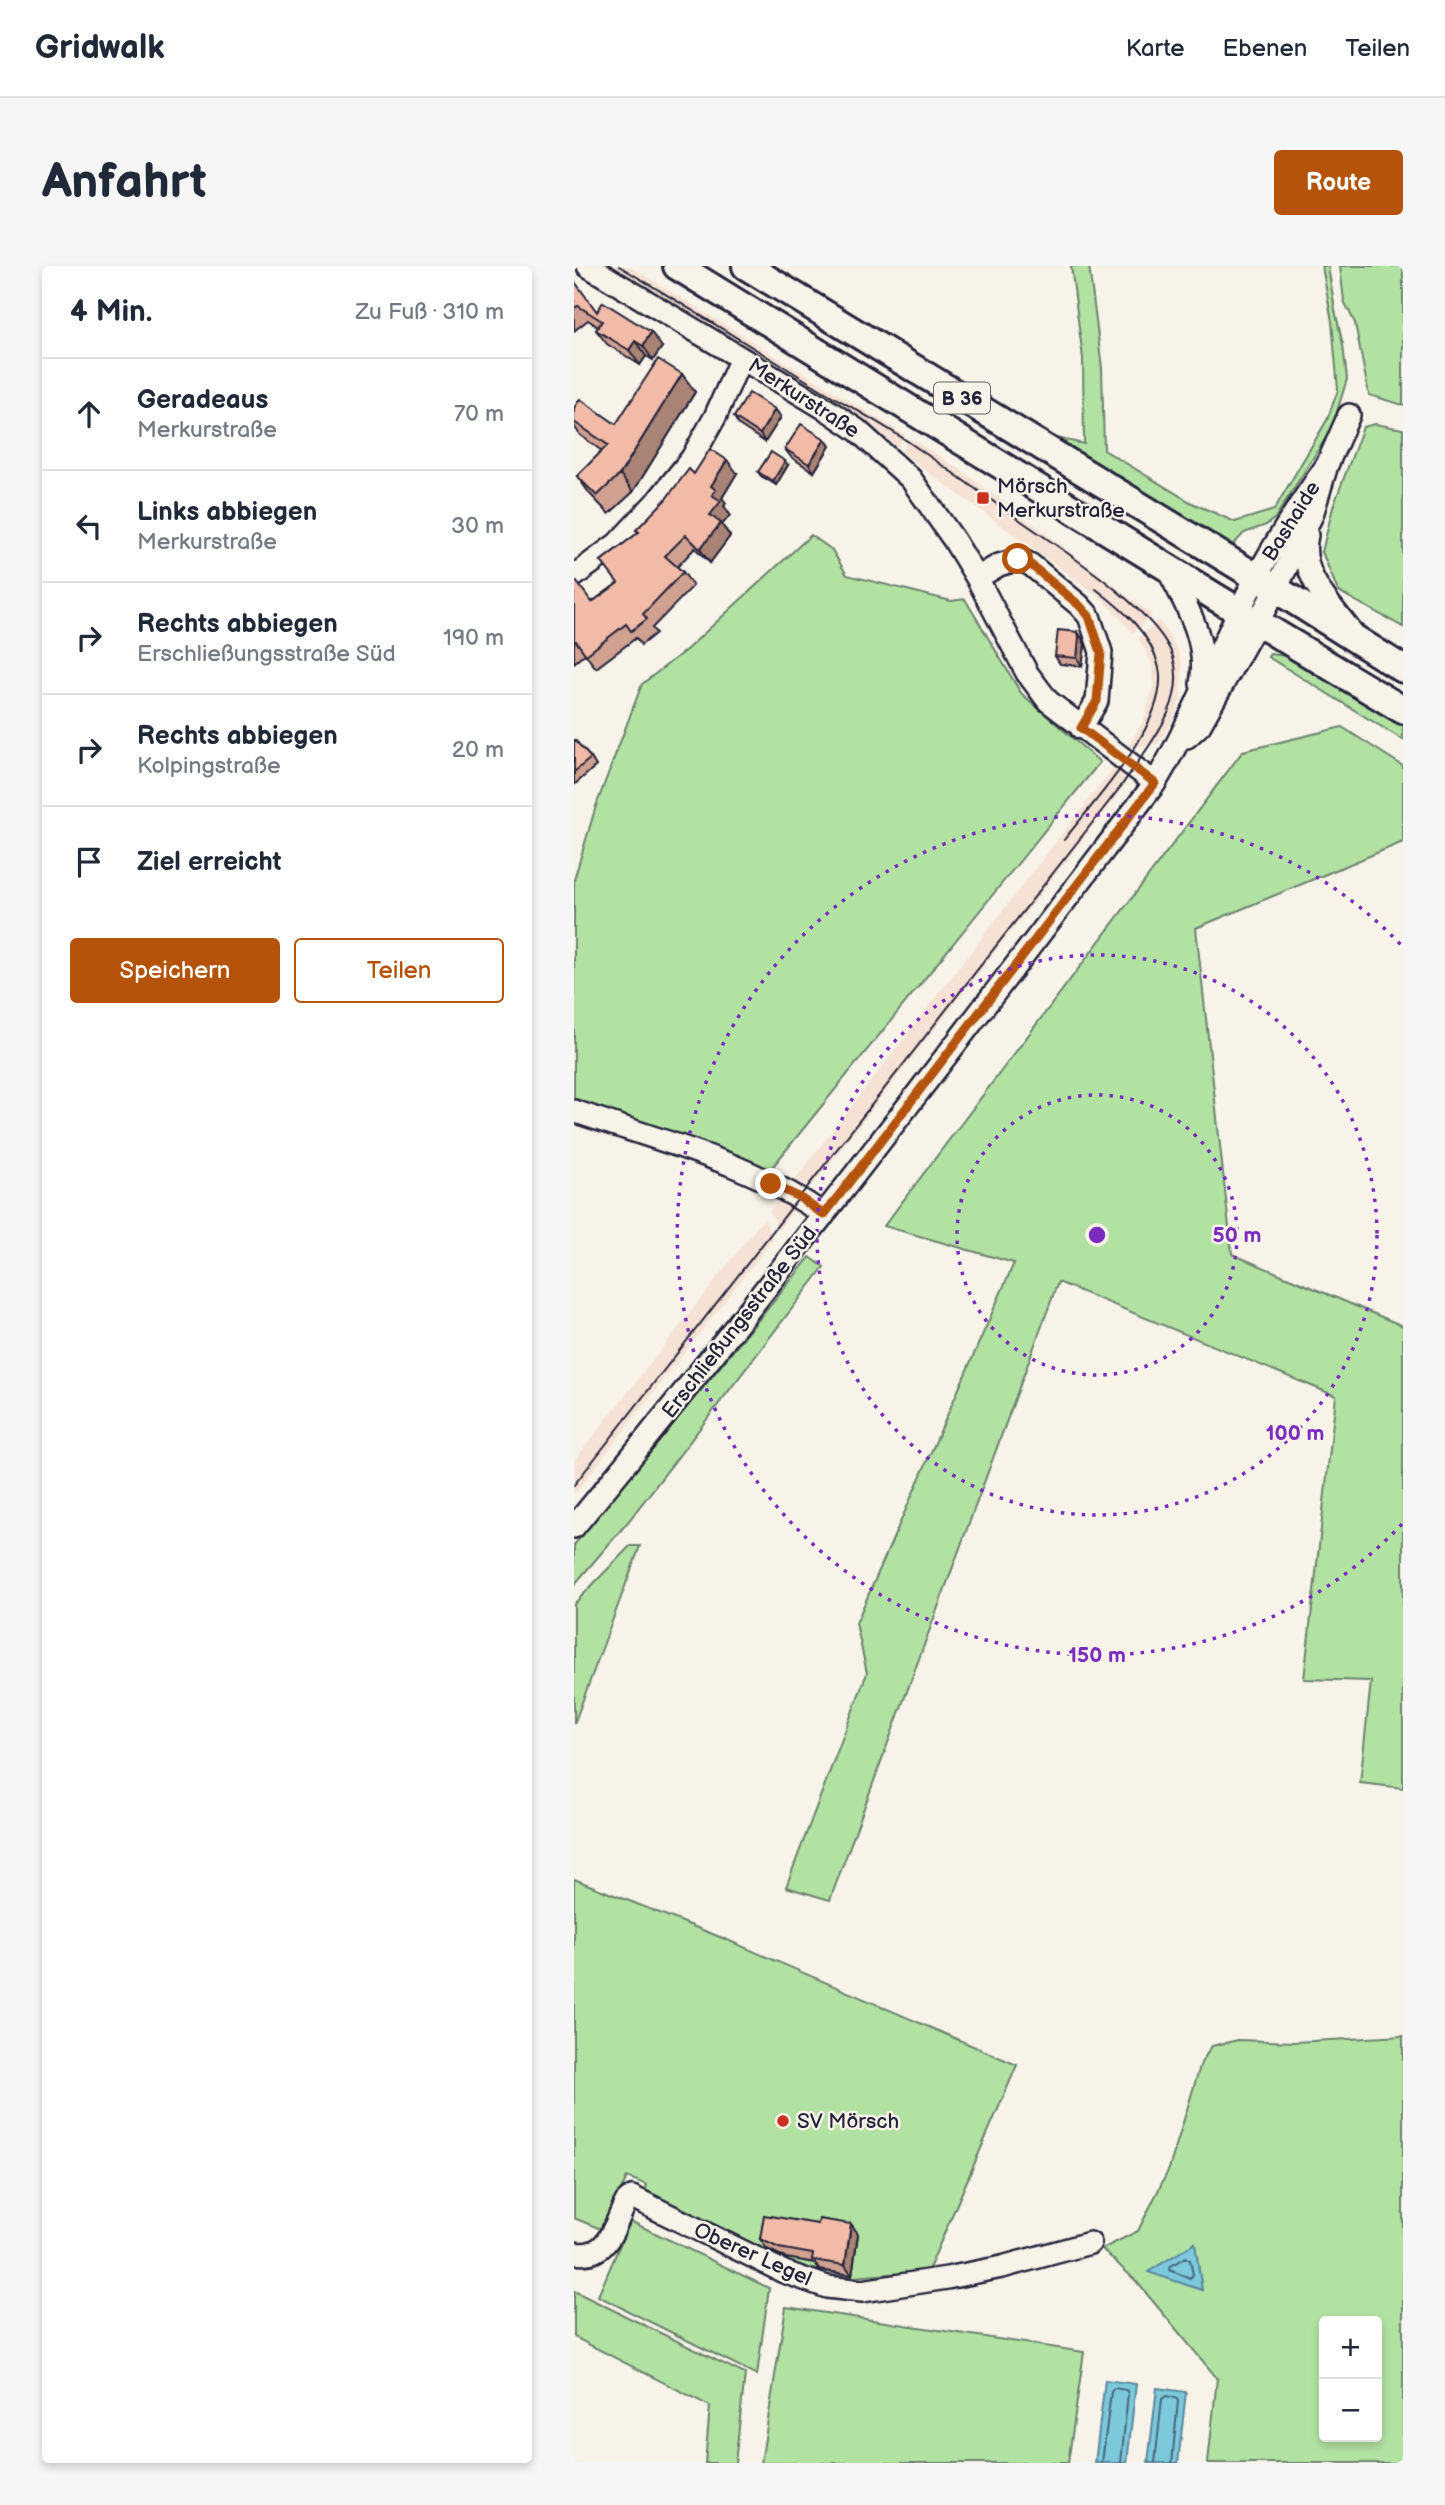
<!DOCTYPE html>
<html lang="de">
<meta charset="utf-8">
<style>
body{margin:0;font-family:"Balsamiq Sans",sans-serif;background:#f6f6f7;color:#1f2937}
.controls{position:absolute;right:21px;bottom:21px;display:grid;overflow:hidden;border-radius:7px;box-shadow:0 4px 10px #0003}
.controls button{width:63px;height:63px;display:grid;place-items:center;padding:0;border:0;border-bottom:2px solid #e0e1e3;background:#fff;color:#1f2937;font:35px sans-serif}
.stop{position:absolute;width:21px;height:21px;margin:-16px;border:5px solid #b45309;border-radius:50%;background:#fff}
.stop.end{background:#b45309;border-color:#fff;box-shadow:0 2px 7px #0008}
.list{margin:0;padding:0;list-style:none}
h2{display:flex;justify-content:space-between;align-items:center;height:91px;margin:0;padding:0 28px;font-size:30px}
h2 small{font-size:23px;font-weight:400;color:#747a83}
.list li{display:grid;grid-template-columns:46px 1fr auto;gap:21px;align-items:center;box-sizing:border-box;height:112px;padding:0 28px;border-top:2px solid #e0e1e3}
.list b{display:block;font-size:26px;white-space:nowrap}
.list p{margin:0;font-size:23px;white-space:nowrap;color:#747a83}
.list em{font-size:23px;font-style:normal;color:#747a83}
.actions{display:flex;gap:14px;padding:21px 28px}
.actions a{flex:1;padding:16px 0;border:2px solid #b45309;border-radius:7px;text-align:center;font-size:24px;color:#b45309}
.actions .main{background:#b45309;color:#fff}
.icon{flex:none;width:38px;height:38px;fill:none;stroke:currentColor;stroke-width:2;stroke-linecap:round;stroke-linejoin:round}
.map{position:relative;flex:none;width:829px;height:2197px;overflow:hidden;border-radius:7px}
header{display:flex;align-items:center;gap:42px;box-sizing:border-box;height:98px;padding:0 35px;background:#fff;border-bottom:2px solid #e0e1e3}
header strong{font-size:33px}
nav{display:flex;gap:38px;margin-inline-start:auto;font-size:24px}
.intro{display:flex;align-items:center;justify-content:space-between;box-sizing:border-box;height:168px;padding:0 42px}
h1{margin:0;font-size:49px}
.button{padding:18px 32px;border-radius:7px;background:#b45309;color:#fff;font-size:24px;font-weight:700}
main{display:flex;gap:42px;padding:0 42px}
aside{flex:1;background:#fff;border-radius:7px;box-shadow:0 4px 10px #0003}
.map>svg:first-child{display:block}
.built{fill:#f6e2d4}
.green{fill:#b2e2a2;stroke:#6a826e;stroke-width:2;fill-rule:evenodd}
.water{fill:#7dc9dc;stroke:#59869c;stroke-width:2}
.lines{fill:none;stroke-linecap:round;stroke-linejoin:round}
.shore{stroke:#46657b;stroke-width:2}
.minor-casing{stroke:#22223b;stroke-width:26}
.major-casing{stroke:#22223b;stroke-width:32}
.minor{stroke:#f7f3e8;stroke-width:21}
.major{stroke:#f7f3e8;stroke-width:26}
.tram{stroke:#22223b;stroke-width:2}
.wall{fill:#d0a190;stroke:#22223b;stroke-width:2}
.shaded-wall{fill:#a98375;stroke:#22223b;stroke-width:2}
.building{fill:#f2bba7;stroke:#22223b;stroke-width:2}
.route{stroke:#b45309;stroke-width:9}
.ring{fill:none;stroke:#7b2cbf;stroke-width:3.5;stroke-dasharray:3.5 7}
.poi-dot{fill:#c8321e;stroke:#f7f3e8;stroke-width:2.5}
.labels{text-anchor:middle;stroke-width:5;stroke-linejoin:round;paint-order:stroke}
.shield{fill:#f7f3e8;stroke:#62616f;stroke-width:2}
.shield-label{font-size:19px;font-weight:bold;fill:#22223b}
.street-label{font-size:21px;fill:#22223b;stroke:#f7f3e8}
.poi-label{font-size:21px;fill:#22223b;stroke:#f7f3e8;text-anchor:start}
.centre{fill:#7b2cbf;stroke:#f7f3e8;stroke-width:3.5}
.ring-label{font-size:21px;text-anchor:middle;font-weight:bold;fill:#7b2cbf;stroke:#f7f3e8;stroke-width:5;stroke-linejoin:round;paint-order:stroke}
</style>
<header>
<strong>Gridwalk</strong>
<nav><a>Karte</a><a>Ebenen</a><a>Teilen</a></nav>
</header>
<div class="intro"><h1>Anfahrt</h1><a class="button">Route</a></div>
<main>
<aside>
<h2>4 Min.<small>Zu Fuß · 310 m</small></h2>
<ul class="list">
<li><svg class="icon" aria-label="ahead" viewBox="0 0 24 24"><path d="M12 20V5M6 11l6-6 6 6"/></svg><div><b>Geradeaus</b><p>Merkurstraße</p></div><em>70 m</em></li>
<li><svg class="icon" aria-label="left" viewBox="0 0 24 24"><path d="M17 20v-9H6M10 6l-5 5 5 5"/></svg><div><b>Links abbiegen</b><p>Merkurstraße</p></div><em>30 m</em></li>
<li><svg class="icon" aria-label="right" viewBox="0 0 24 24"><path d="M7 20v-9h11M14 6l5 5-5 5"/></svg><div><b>Rechts abbiegen</b><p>Erschließungsstraße Süd</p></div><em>190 m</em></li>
<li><svg class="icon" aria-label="right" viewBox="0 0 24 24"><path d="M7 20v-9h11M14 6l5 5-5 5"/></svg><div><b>Rechts abbiegen</b><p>Kolpingstraße</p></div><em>20 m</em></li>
<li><svg class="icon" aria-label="arrive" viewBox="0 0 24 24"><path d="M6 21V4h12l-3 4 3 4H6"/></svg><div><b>Ziel erreicht</b></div></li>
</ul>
<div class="actions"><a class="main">Speichern</a><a>Teilen</a></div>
</aside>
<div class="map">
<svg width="829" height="2197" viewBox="0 0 829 2197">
<rect width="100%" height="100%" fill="#f7f3e8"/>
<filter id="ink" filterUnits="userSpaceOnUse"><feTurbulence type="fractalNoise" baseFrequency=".0143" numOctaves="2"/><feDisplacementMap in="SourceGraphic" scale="14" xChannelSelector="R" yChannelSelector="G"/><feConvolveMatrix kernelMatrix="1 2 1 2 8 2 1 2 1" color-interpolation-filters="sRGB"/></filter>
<g filter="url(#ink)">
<!-- built -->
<path class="built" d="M34,0H55L331,169L322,183L241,126Z
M336,172L384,202L437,241L578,349L559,367L528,333L327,186Z
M585,354L604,385L608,399L607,431L599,454L584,478L553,482L570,454L580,419L579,401L572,385L564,372Z
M543,497L552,518L239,919L218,917Z
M207,931L218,946L204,965L196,945Z
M190,952L199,973L0,1229V1195Z"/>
<!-- green -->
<path class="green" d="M497,0H515L528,102L530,184L618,237L661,256L700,244L753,154L764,124L758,56L748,0H754L761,44L769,79L773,113L758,162L701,252L692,259L670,267L660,278L646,274L483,174V172L510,178L509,92Z
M766,0H829V139L795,129L781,57L770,35Z
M801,158L829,163V361L764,325L748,286L759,241L789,161Z
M237,269L258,284L273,309L377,335L391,333L447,427L526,496L192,909L0,834V614L22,540L68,418L112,384Z
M696,388L713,390L725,395L829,458V474L694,391Z
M768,461L829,500V576L622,662L658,988L829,1060V1522L786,1517L797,1415L730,1413L762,1130L484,1016L256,1634L212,1621L293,1407L282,1357L440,997L310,960L669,485Z
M236,991L250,1001L53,1257L0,1319V1279Z
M56,1280H66L0,1458V1338Z
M0,1613L151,1673L443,1799L354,2005L278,2011L203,1996L70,1929L73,1919L53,1911L29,1964L0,1952Z
M829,1770V2197H634L643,2112L562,2015L528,1983L564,1965L595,1903L627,1797L638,1780L664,1774L720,1776ZM750,2055H803V2171H750Z
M56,1955L195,2022L183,2109L24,2030Z
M0,2025L171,2108L161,2197H131L136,2140L0,2071Z
M212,2041L510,2086L494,2197H187Z"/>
<!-- water -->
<path class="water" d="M621,1977L628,2024L574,2006Z
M531,2114L562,2118L553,2197H521Z
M583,2122L612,2126L604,2197H574Z"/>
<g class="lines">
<!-- shore -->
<path class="shore" d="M611,1991L616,1994L619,2009L616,2012L595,2004L597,2000Z
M528,2197L537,2126L540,2122L552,2124L554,2127L547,2197
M581,2197L588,2133L592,2130L602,2132L604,2135L598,2197"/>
<defs>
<path id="minor" d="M14,0L255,145L283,164L337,213L380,274L403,312L453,407L474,435L581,517
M733,269C724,309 757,338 779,368
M592,300C611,338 635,373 627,418
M0,310L43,278L85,233L118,192L141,151L167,92
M403,312L425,299L445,293L457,299L505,339L515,350L527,386L523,435L507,462
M613,471L626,459L702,323L738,249L753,199L775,149
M0,845C82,874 179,897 250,949
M0,1261C200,1018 390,767 581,517C614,463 637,402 665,345C690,293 720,246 753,199
M0,1987C34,1993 39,1962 52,1936L58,1931L210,2006L253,2021L288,2025L373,2012L428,2001L516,1977"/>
<path id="major" d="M103,0L643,332L829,444
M172,0L702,323L829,403"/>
</defs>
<!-- minor casing -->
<use href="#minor" class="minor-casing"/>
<!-- major casing -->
<use href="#major" class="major-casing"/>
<!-- minor -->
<use href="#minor" class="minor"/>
<!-- major -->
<use href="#major" class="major"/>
<!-- tram -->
<path class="tram" d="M490,574C522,533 596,455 585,402C578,368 548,343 522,323
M0,1219L548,519C572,482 614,439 599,391C584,344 484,281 443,252C408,228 374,203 339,179C310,159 278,142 248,124C181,83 113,41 45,0"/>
</g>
<!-- wall -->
<path class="wall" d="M0,16L23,46L88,81L79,94L72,90L66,99L33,78L22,64L24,61L14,54L0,65Z
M108,108L121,126L59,226L35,248L16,228L3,210L28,185L6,169L0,160V142L42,158Z
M201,143L207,151L191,176L165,159L160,151Z
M251,173L256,180L240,206L217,191L211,183Z
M214,199L202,219L187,210L184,206Z
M163,207L148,232L152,237L150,240L156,249L148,259L156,270L136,297L121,282L103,301L109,306L119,320L78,362L82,367L67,379L62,372L22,402L11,388L0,397V316L18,336L44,317L27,295L64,267L62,264L120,208Z
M509,374L511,379L508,400L486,398L481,390Z
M0,475L17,492L22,500L0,519Z
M244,1958H277L284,1968L278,2009L245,2004L241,1997L212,1992L193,1983L186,1973Z"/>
<!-- shaded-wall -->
<path class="shaded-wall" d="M77,66L88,81L79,94L69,80Z
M61,75L72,90L66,99L55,84Z
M108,108L121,126L59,226L46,208Z
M201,143L207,151L191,176L186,168Z
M251,173L256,180L240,206L235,198Z
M153,194L163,207L148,232L152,237L150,240L156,249L148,259L156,270L136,297L126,283L136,249L138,229L137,220Z
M211,195L214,199L202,219L199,215Z
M504,366L509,374L511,379L508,400L503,392Z
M277,1958L284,1968L278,2009L271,1999Z"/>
<!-- building -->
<path class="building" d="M0,16H1L23,46L29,36L77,66L69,80L61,75L55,84L22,64L28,55L4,40L0,42Z
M84,93L108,108L46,208L23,230L3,210L34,179L0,156V142L6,133L42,158Z
M175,127L201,143L186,168L160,151Z
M227,158L251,173L235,198L211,183Z
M136,183L153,194L137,220L142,224L138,229L147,235L136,249L147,257L126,283L112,269L91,290L109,306L69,348L73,353L57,365L52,358L12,389L2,375L0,376V316L2,315L18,336L44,317L27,295L65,266L62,264L91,234L115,203L120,208Z
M197,186L211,195L199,215L184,206Z
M484,364L504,366L505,371L503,392L481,390Z
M1,474L17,492L0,506V475Z
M190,1949L244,1958L245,1953L277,1958L271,1999L238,1994L239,1988L205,1982L186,1973Z"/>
</g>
<g class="lines" filter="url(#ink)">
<!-- route -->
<path class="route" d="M197,918L225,931L250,949L581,517L507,462L523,435L527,386L515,350L505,339L457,299L444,293"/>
</g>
<!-- distance rings -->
<g class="ring">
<circle cx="523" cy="969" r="140"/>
<circle cx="523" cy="969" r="280"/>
<path d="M828 1258A420 420 0 1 1 828 680"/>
</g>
<!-- markers -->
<g class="poi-dot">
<rect x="402" y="225" width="14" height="14" rx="3.5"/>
<circle cx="209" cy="1855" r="7"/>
</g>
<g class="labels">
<!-- shield labels -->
<rect class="shield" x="360" y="116.5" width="56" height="31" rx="5"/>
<g class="shield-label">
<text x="388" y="139">B 36</text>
</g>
<!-- street labels -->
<g class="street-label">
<text transform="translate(230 132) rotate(33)" y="7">Merkurstraße</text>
<text transform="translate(717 255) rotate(-58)" y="7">Bashaide</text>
<text transform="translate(165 1056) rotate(-52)" y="7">Erschließungsstraße Süd</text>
<text transform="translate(179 1988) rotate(24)" y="7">Oberer Legel</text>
</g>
<!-- poi labels -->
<g class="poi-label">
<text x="423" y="227">Mörsch<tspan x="423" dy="24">Merkurstraße</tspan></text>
<text x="223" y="1862">SV Mörsch</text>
</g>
</g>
<circle cx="523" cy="969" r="10" class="centre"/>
<g class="ring-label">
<text x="663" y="976">50 m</text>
<text x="721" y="1174">100 m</text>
<text x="523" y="1396">150 m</text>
</g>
</svg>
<div class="controls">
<button>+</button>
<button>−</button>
</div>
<div class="stop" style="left:444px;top:293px"></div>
<div class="stop end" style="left:197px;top:918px"></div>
</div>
</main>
